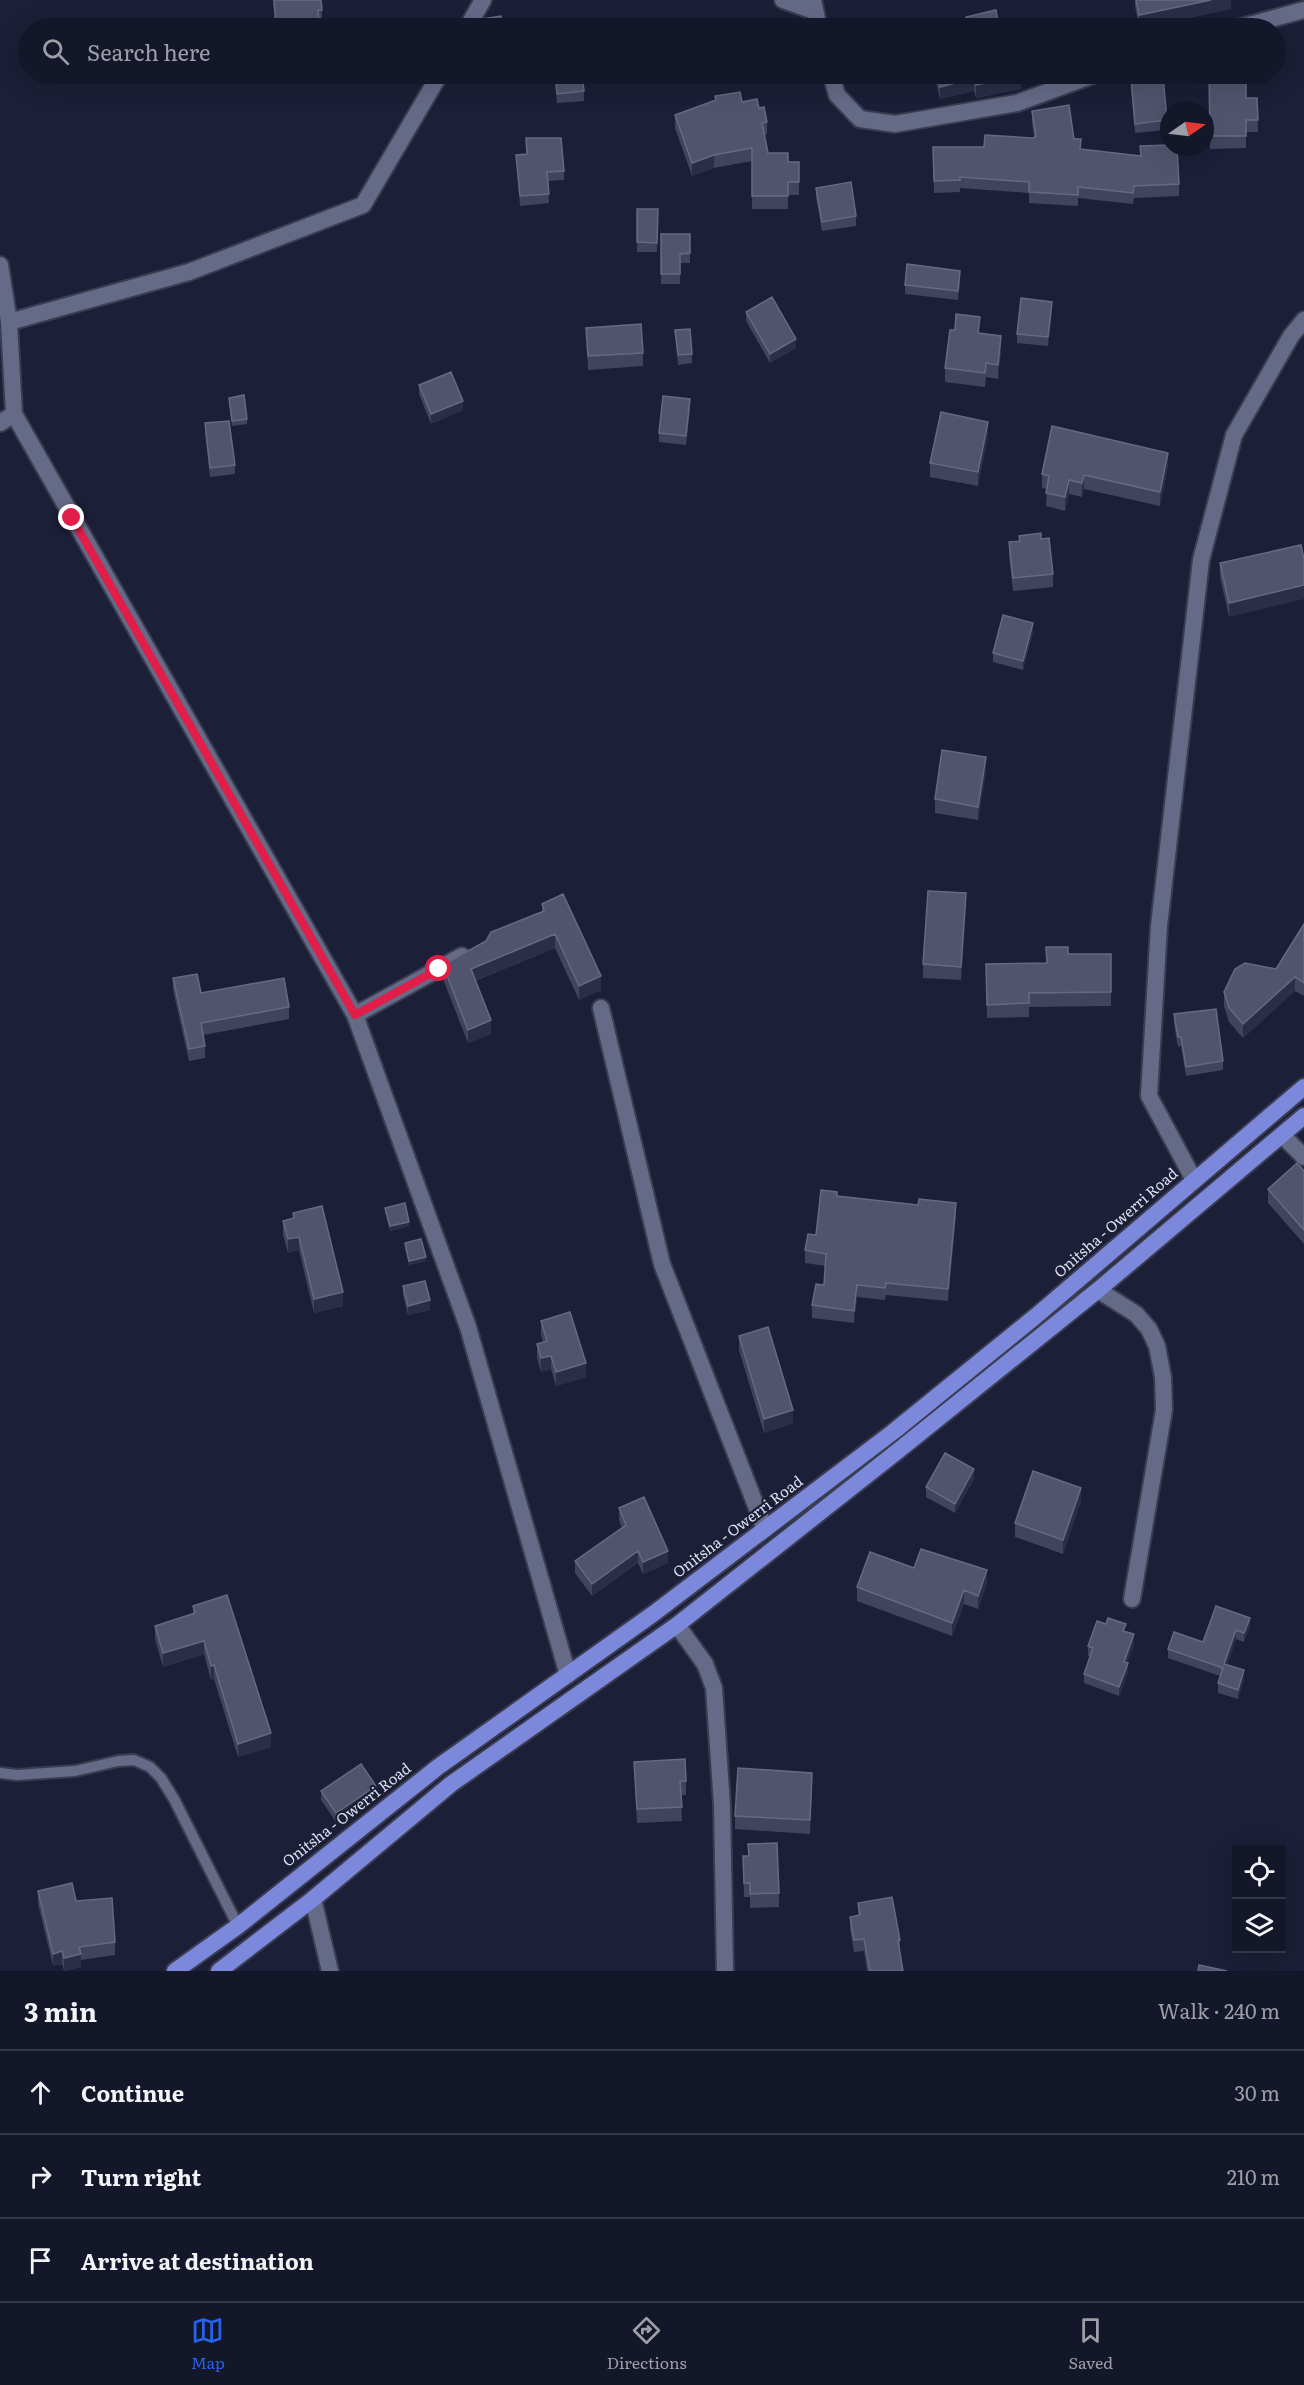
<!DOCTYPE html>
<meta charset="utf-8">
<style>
body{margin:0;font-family:Literata,serif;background:#212435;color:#f1f3f6}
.controls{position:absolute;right:18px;bottom:18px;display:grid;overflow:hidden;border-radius:0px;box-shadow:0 6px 24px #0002}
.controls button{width:54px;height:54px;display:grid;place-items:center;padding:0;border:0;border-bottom:2px solid #333646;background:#141729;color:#f1f3f6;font:30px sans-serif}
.compass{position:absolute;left:1160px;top:102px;width:54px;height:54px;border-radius:50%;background:#141729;box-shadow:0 6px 24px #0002;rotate:76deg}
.stop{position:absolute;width:18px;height:18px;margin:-14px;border:4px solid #e11d48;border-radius:50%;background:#fff}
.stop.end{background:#e11d48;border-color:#fff;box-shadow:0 2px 6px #0008}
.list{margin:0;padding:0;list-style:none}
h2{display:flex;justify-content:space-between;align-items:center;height:78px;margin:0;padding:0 24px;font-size:26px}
h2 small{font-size:20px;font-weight:400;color:#9d9fa8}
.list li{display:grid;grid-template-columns:39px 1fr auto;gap:18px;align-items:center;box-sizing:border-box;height:84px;padding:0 24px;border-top:2px solid #333646}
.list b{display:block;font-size:22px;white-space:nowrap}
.list em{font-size:20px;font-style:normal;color:#9d9fa8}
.icon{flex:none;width:33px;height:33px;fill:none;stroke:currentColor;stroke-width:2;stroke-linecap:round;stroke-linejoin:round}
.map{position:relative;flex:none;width:1304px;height:1971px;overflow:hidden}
.search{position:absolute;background:#141729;box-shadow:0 6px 24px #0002;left:18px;right:18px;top:18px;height:66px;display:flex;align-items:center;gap:15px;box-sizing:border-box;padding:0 21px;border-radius:33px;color:#9d9fa8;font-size:22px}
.sheet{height:330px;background:#141729}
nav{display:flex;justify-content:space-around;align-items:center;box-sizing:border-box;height:84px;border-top:2px solid #333646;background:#141729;font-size:16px;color:#9d9fa8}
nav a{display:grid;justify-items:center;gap:3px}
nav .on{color:#2563eb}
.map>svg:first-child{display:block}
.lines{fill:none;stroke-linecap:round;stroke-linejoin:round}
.service-casing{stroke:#3a3c50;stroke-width:14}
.minor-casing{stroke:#3a3c50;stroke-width:20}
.trunk-casing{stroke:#3a3c50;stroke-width:20}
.service{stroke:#656a87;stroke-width:10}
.minor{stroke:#656a87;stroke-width:16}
.trunk{stroke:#7c88dc;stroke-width:16}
.wall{fill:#40445d}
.shaded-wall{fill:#2a2e47}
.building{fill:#51546d;stroke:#666a81;stroke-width:1.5}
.route{stroke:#e11d48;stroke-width:8}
.labels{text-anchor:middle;stroke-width:4.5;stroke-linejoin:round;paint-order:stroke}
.street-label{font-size:15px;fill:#dcdff0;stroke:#1b1f37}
</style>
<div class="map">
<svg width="1304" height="1971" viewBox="0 0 1304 1971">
<rect width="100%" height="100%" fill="#1b1f37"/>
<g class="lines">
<defs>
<path id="service" d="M0,1773L17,1775L75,1771L118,1761L134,1760L150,1767L161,1778L174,1799L238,1926"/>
<path id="minor" d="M783,0L814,11
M813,0L819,28
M467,28L483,0
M1238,28L1304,10
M440,74L363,205L189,272L9,322L14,414L355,1015L468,1327L568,1675
M831,74L837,95L860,119L895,124L1017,103L1096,74
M0,265L9,322
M0,423L14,414
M601,1008L662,1264L765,1529
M355,1015L462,956
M1282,1135L1304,1157
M1194,1180L1149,1096L1159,926L1201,560L1234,435L1291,336L1304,320
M1098,1290L1136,1314L1149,1329L1157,1346L1163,1377L1164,1410L1132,1599
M677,1625L705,1664L714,1688L722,1805L725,1971
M313,1899L330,1971"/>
<path id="trunk" d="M175,1971L238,1926L438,1767L653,1614L893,1432L1036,1316L1304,1087
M219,1971L313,1899L451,1784L677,1625L899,1450L1098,1290L1304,1116"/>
</defs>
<!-- service casing -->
<use href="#service" class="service-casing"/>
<!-- minor casing -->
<use href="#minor" class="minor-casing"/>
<!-- trunk casing -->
<use href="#trunk" class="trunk-casing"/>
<!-- service -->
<use href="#service" class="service"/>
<!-- minor -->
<use href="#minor" class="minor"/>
<!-- trunk -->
<use href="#trunk" class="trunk"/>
</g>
<!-- wall -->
<path class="wall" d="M273,0L322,10V19L319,20V28H275Z
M1135,0H1231V9L1139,28L1135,6Z
M934,74H1020L1021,89L976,98L974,91L940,99Z
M1209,74H1254V77L1246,78V98H1257L1258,132H1246V148L1210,149Z
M555,75L584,91V101L557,103Z
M1131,79L1167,120V130L1135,133L1131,88Z
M715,96L742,102L759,108L767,122V134L764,135L768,153L788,162H799V195H788V209H752V161L714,168L692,176L675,128V115L715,101Z
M1032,111L1074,139L1081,149L1140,156V146L1179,184V196L1134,198L1133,204L1078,198V206L1029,203V193L960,188V192L934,193L933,147H984L1034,137L1032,122Z
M526,138L564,171V180L548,181L549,203L520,206L516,155L526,154Z
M816,188L856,216V226L822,231L816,197Z
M637,209H658L657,252H637Z
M661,234H690V263H680V284H661Z
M960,280L958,300L905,294V285Z
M1052,311L1048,346L1017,343V334Z
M746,312L796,348L770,363L746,321Z
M586,328L643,353V366L588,370Z
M675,330L692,354V363L678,365Z
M979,333L1001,350L998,379L986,377L985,387L945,382V368Z
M419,385L463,410L431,424L419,394Z
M229,398L247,419V424L232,426Z
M690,408L686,445L659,442V433Z
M205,423L235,465V474L210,477L205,433Z
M988,436L978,486L930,477V463Z
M1168,466L1160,506L1084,489L1082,497L1069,494L1065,511L1046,506L1047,489L1042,488V474Z
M1041,539L1053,574V587L1013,591L1009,556V542Z
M1301,545L1229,617L1220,577V563Z
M1033,632L1023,670L993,662V653Z
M986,771L978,820L935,813V799Z
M542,904L601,990L579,1000L555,948L475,981L491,1034L468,1043L443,979V965L542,912Z
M966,907L961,980L923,978V964Z
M1304,924V996L1295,991L1243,1038L1229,1022L1224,1006V992L1276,969Z
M1068,954H1111V1006L1029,1007V1017L987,1018L986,978L1046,963Z
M173,978L201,993L289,1007V1019L203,1035L205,1046V1058L189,1061L173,990Z
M1174,1014L1223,1061V1070L1186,1076L1181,1046L1178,1047L1174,1024Z
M1304,1171V1244L1268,1203V1189Z
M837,1196L956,1215L948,1301L886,1295L885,1300L857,1297L854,1323L812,1318V1305L824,1285L826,1266L805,1263V1250L816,1235Z
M385,1208L409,1226L390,1231L385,1212Z
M293,1213L343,1306L314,1313L299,1250L288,1253L283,1235V1221L293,1219Z
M405,1243L426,1261L409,1265L405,1248Z
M403,1286L430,1310L408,1315L403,1295Z
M541,1321L586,1377L556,1386L551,1369L541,1372L537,1358V1344L543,1342L541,1335Z
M739,1336L793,1423L764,1433L739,1350Z
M974,1479L955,1513L926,1497V1487Z
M1081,1501L1063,1554L1015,1537V1523Z
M619,1508L668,1563L643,1574L638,1563L592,1596L575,1573V1561L622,1528L619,1520Z
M987,1583L978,1609L964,1604L952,1636L857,1601V1587Z
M193,1606L271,1747L238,1757L214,1679L211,1680L204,1654L163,1667L155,1639V1626L193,1614Z
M1216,1606L1250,1627L1244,1642L1236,1639L1227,1665L1244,1679L1238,1699L1218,1693V1683L1220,1676L1168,1658V1649L1203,1642Z
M1126,1631L1134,1644L1127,1663L1128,1672L1119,1696L1084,1683V1674L1090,1656H1088V1646Z
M634,1762L686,1781V1795H681L682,1821L637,1823Z
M812,1786L810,1834L735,1829V1816Z
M321,1791L376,1796L336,1822L321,1800Z
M743,1856H748L779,1893V1907L750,1908V1897H744Z
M38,1891L76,1901L115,1942V1955L81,1960V1967L64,1971L62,1964L53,1966L38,1904Z
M858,1903L900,1940V1952L903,1971H867L864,1951L854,1952L850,1929V1917L858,1916Z"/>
<!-- shaded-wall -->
<path class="shaded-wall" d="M1211,0H1231V9L1139,28V15Z
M1021,76V89L976,98V85Z
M974,78V91L940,99V87Z
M714,155V168L692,176V163Z
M960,271V280L958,300V291Z
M1052,302V311L1048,346V337Z
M1001,336V350L998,379V365Z
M796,339V348L770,363V354Z
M690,399V408L686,445V436Z
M463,401V410L431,424V414Z
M988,422V436L978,486V472Z
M1168,453V466L1160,506V492Z
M1084,475V489L1082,497V483Z
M1069,480V494L1065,511V497Z
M1304,585V599L1229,617V603Z
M1033,623V632L1023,670V661Z
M986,757V771L978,820V807Z
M966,893V907L961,980V967Z
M555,934V948L471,982V969Z
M601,976V990L579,1000V986Z
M1295,977V991L1243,1038V1024Z
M491,1020V1034L468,1043V1030Z
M956,1203V1215L948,1301V1289Z
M409,1222V1226L390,1231V1226Z
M299,1237V1250L288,1253V1239Z
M426,1257V1261L409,1265V1261Z
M857,1285V1297L854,1323V1311Z
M343,1292V1306L314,1313V1299Z
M430,1300V1310L408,1315V1306Z
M551,1356V1369L541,1372V1358Z
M586,1363V1377L556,1386V1372Z
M793,1410V1423L764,1433V1419Z
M974,1469V1479L955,1513V1504Z
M1081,1488V1501L1063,1554V1540Z
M638,1551V1563L592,1596V1584Z
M668,1551V1563L643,1574V1562Z
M987,1570V1583L978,1609V1596Z
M964,1590V1604L952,1636V1623Z
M1250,1618V1627L1244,1642V1633Z
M1236,1630V1639L1224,1673V1664Z
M1134,1634V1644L1124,1671V1662Z
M204,1641V1654L163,1667V1653Z
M1128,1663V1672L1119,1696V1687Z
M214,1665V1679L211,1680V1666Z
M1244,1670V1679L1238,1699V1690Z
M271,1733V1747L238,1757V1744Z
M812,1773V1786L810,1834V1820Z
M376,1786V1796L336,1822V1813Z
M62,1951V1964L53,1966V1954Z
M81,1954V1967L64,1971V1958Z"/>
<!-- building -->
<path class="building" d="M274,0H321L322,10H318L319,20L303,21L304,27L290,28L289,22L276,24Z
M1136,0H1211L1139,15Z
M996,10L999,28H967H968L966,17Z
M501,16L502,28H483L482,19Z
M570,74H582L584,91L557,94L555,75Z
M937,74H1020L1021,76L976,85L974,78L940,87Z
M1209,74H1246V98H1257L1258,120H1246V136H1210Z
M1163,76L1167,120L1135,124L1131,79Z
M740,92L742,102L757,99L759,108L764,107L767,122L762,123L768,153H788V162H799V182H788V196H752V148L714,155L692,163L675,115L716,100L715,96Z
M1069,105L1074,139H1081L1080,149L1141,156L1140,146L1169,145V147H1177L1179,184L1134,186L1133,193L1078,187V195L1029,192V182L960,177V180L934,181L933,147H984L985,135L1032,138L1036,137L1032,111Z
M526,138H561L564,171L547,172L549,194L520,196L516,155L527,154Z
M851,182L856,216L822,222L816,188Z
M637,209H658L657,243L637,242Z
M661,234H690V253L680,254V274H661Z
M907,264L960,271L958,291L905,285Z
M772,297L796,339L770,354L746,312Z
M1021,298L1052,302L1048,337L1017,334Z
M956,314L980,317L978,333L1001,336L998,365L986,363L985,373L945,368L950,330H955Z
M641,324L643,353L588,356L586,328Z
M690,329L692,354L678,355L675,330Z
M451,372L463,401L431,414L419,385Z
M244,395L247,419L232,421L229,398Z
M663,396L690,399L686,436L659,433Z
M941,412L988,422L978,472L930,463Z
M229,421L235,465L210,468L205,423Z
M1052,426L1168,453L1160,492L1084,475L1082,483L1069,480L1065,497L1046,493L1049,476L1042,474Z
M1041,533V539L1049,538L1053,574L1013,578L1009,542L1020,541L1019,536Z
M1301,545L1304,559V585L1229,603L1220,563Z
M1003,615L1033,623L1023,661L993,653Z
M942,750L986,757L978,807L935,799Z
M928,891L966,893L961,967L923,964Z
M563,894L601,976L579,986L555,934L471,969L491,1020L468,1030L443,965L486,941L491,932L544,911L542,904Z
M1304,924V983L1295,977L1243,1024L1229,1008L1224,992L1235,969L1245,963L1276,969Z
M1046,947H1068V954H1111V992L1029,993V1003L987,1005L986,964L1047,963Z
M197,974L201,993L284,978L289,1007L201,1023L205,1046L189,1049L173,978Z
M1216,1009L1223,1061L1186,1067L1181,1037H1178L1174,1014Z
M1297,1163L1304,1171V1230L1268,1189Z
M821,1190L837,1192V1196L918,1205L919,1199L956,1203L948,1289L886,1283L885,1288L857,1285L854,1311L812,1305L816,1284L824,1285L826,1254L805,1250L808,1234L816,1235Z
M405,1203L409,1222L390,1226L385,1208Z
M322,1206L343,1292L314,1299L299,1237L288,1239L283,1221L294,1218L293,1213Z
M421,1239L426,1257L409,1261L405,1243Z
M425,1281L430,1300L408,1306L403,1286Z
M570,1312L586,1363L556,1372L551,1356L541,1358L537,1344L547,1341L541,1321Z
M768,1327L793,1410L764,1419L739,1336Z
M945,1453L974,1469L955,1504L926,1487Z
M1033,1471L1081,1488L1063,1540L1015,1523Z
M644,1497L668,1551L643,1562L638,1551L592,1584L575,1561L626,1525L619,1508Z
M921,1549L987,1570L978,1596L964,1590L952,1623L857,1587L870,1552L914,1568Z
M227,1595L271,1733L238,1744L214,1665L211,1666L204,1641L163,1653L155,1626L195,1613L193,1606Z
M1216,1606L1250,1618L1244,1633L1236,1630L1224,1664L1244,1670L1238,1690L1218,1683L1223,1668L1168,1649L1174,1632L1203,1642Z
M1108,1618L1126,1624L1123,1631L1134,1634L1124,1662L1128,1663L1119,1687L1084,1674L1093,1648L1088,1646L1097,1621L1106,1624Z
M685,1759L686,1781H680L682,1807L637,1809L634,1762Z
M361,1764L376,1786L336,1813L321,1791Z
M738,1768L812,1773L810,1820L735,1816Z
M777,1843L779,1893L750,1894V1883H744L743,1856H749L748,1844Z
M72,1883L76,1901L112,1898L115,1942L79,1947L81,1954L64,1958L62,1951L53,1954L38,1891Z
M892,1897L900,1940L898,1941L903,1971H870L864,1939L854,1940L850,1917L860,1915L858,1903Z
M1199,1965L1227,1971H1198Z"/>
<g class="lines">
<!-- route -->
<path class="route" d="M72,518L355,1015L439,969"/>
</g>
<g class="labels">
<!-- street labels -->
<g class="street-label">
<text transform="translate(1116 1223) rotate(-41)" y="5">Onitsha - Owerri Road</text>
<text transform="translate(738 1527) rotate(-37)" y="5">Onitsha - Owerri Road</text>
<text transform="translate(347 1815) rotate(-38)" y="5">Onitsha - Owerri Road</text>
</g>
</g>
</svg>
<div class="controls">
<button><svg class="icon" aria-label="locate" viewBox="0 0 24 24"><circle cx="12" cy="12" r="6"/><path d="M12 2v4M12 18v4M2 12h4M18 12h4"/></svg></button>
<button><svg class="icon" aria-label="layers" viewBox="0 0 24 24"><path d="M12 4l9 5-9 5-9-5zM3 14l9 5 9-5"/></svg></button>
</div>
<svg class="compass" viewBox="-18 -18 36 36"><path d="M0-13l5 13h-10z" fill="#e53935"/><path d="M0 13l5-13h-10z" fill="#9d9fa8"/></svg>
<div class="stop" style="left:439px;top:969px"></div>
<div class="stop end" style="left:72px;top:518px"></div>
<div class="search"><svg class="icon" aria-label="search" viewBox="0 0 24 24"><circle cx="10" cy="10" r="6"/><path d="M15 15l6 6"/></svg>Search here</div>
</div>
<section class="sheet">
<h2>3 min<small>Walk · 240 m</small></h2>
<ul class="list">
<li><svg class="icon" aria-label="ahead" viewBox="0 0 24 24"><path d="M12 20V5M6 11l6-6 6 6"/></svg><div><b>Continue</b></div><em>30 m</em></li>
<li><svg class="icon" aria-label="right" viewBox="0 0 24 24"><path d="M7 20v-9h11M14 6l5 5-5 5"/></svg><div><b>Turn right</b></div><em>210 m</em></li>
<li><svg class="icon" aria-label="arrive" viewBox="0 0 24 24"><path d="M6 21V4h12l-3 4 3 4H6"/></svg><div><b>Arrive at destination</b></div></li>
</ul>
</section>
<nav>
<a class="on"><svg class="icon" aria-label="map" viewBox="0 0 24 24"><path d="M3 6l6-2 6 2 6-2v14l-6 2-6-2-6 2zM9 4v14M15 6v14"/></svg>Map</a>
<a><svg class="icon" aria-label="directions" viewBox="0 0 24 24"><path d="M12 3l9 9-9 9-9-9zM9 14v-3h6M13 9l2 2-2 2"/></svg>Directions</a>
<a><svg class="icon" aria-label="saved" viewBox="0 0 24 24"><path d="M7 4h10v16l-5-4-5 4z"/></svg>Saved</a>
</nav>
